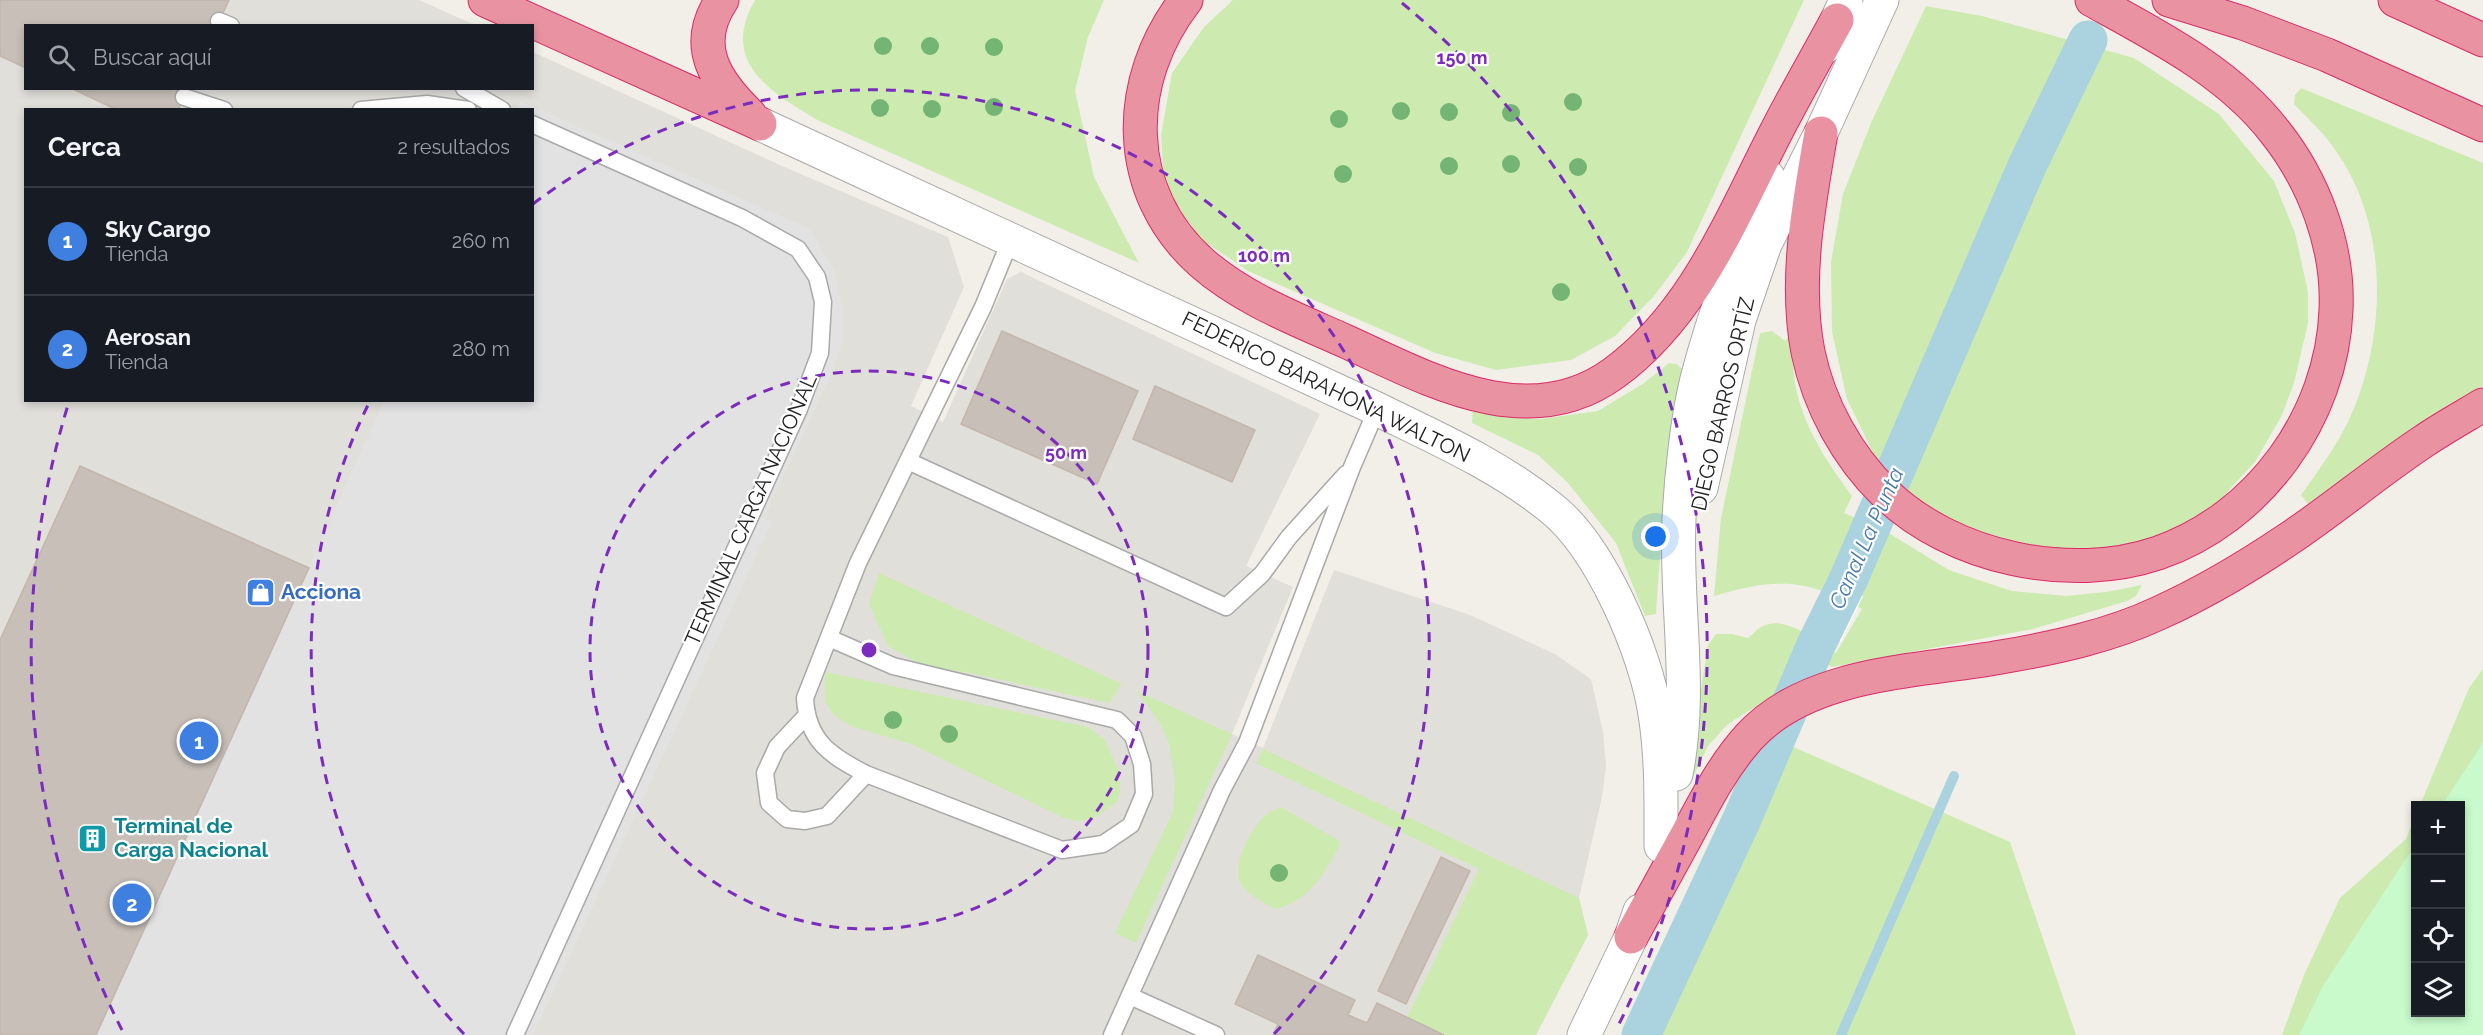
<!DOCTYPE html>
<html lang="es">
<meta charset="utf-8">
<style>
body{margin:0;font-family:Raleway,sans-serif;background:#242831;color:#f1f3f6}
.controls{position:absolute;right:18px;bottom:18px;display:grid;overflow:hidden;border-radius:0px;box-shadow:0 3px 9px #0003}
.controls button{width:54px;height:54px;display:grid;place-items:center;padding:0;border:0;border-bottom:2px solid #363941;background:#171b24;color:#f1f3f6;font:30px sans-serif}
.you{position:absolute;left:1656px;top:537px;width:21px;height:21px;margin:-15px;border:4px solid #fff;border-radius:50%;background:#1a73e8;box-shadow:0 0 0 9px #1a73e833}
.badge{display:grid;place-items:center;width:39px;height:39px;border-radius:50%;background:#d93025;color:#fff;font-size:20px;font-weight:700}
.pin{position:absolute;translate:-50% -50%;border:3px solid #fff;box-shadow:0 2px 6px #0006}
.list{margin:0;padding:0;list-style:none}
h2{display:flex;justify-content:space-between;align-items:center;height:78px;margin:0;padding:0 24px;font-size:26px}
h2 small{font-size:20px;font-weight:400;color:#9ea1a6}
.list li{display:grid;grid-template-columns:39px 1fr auto;gap:18px;align-items:center;box-sizing:border-box;height:108px;padding:0 24px;border-top:2px solid #363941}
.list b{display:block;font-size:22px;white-space:nowrap}
.list p{margin:0;font-size:20px;white-space:nowrap;color:#9ea1a6}
.list em{font-size:20px;font-style:normal;color:#9ea1a6}
.icon{flex:none;width:33px;height:33px;fill:none;stroke:currentColor;stroke-width:2;stroke-linecap:round;stroke-linejoin:round}
.map{position:relative;flex:none;width:2483px;height:1035px;overflow:hidden}
.search{position:absolute;background:#171b24;box-shadow:0 3px 9px #0003;left:24px;top:24px;width:510px;height:66px;display:flex;align-items:center;gap:15px;box-sizing:border-box;padding:0 21px;border-radius:0px;color:#9ea1a6;font-size:22px}
.panel{position:absolute;background:#171b24;box-shadow:0 3px 9px #0003;left:24px;top:108px;width:510px;height:294px;border-radius:0px}
.map>svg:first-child{display:block}
.airport{fill:#e1dfda;fill-rule:evenodd}
.grass{fill:#cdebb0}
.park{fill:#c8facc}
.parking{fill:#e2e2e2}
.pier{fill:#fff}
.lines{fill:none;stroke-linecap:round;stroke-linejoin:round}
.stream{stroke:#aad3df;stroke-width:10}
.canal{stroke:#aad3df;stroke-width:39}
.building{fill:#c7bfb8;stroke:#c4b6ab;stroke-width:1.5}
.lane-casing{stroke:#a9a9a9;stroke-width:19}
.street-casing{stroke:#a9a9a9;stroke-width:35}
.highway-casing{stroke:#dc2a67;stroke-width:35}
.lane{stroke:#fff;stroke-width:16}
.street{stroke:#fff;stroke-width:33}
.highway{stroke:#e892a2;stroke-width:33}
.tree{fill:#74b475}
.ring{fill:none;stroke:#7b2cbf;stroke-width:3;stroke-dasharray:10 8}
.labels{text-anchor:middle;stroke-width:4.5;stroke-linejoin:round;paint-order:stroke}
.street-label{font-size:21px;fill:#222;stroke:#fff}
.shop-label{font-size:21px;font-weight:bold;fill:#366cbe;stroke:#fff;text-anchor:start}
.culture-label{font-size:21px;font-weight:bold;fill:#0d838f;stroke:#fff;text-anchor:start}
.water-label{font-size:22px;font-style:italic;fill:#4a7aab;stroke:#fff}
.centre{fill:#7b2cbf;stroke:#fff;stroke-width:3}
.ring-label{font-size:18px;text-anchor:middle;font-weight:bold;fill:#7b2cbf;stroke:#fff;stroke-width:4.5;stroke-linejoin:round;paint-order:stroke}
</style>
<div class="map">
<svg width="2483" height="1035" viewBox="0 0 2483 1035">
<rect width="100%" height="100%" fill="#f2efe9"/>
<!-- airport -->
<path class="airport" d="M0,0H419L475,25L26,26V88H532L533,52L780,165L948,237L964,287L911,406L943,422L1007,279L1021,272L1320,414L1246,566L1293,587L1232,734L1263,748L1334,570L1470,615L1555,654L1591,679L1603,732L1606,766L1602,797L1579,898L1588,935L1536,1035H0ZM26,110H532V400H26Z"/>
<!-- grass -->
<path class="grass" d="M755,0H1104L1088,37L1075,91L1094,177L1139,263L819,121C771,92 719,63 755,0Z
M1233,0H1804L1687,252L1654,296L1615,336L1571,360L1496,370L1435,353L1248,271L1202,240L1172,199L1163,167L1161,135L1172,73L1204,27Z
M1926,6L1982,16L2134,58L2219,114L2274,181L2295,233L2308,292V323L2294,383L2282,415L2255,462L2218,502L2176,529L2125,547L2075,556L1969,533L1914,501L1875,457L1847,399L1832,332L1831,262L1843,194L1871,123Z
M2301,88L2483,163V386L2451,403L2308,504L2301,495C2318,471 2335,448 2348,422C2387,339 2390,228 2336,151C2325,134 2308,119 2294,104L2295,95Z
M1772,331L1785,341L1790,335C1792,351 1793,367 1795,383C1802,425 1827,462 1852,496L1844,513L1887,532L1949,570L2012,591L2066,596L2106,592L2142,585L2136,596L2127,601L2033,629L1832,667L1805,654L1782,690L1728,724L1708,746L1691,781L1697,715L1708,645L1716,634H1732L1748,638C1753,634 1758,628 1763,626C1787,615 1816,641 1836,653L1862,609C1804,578 1776,578 1714,596L1721,518L1760,333Z
M1669,363L1677,364L1683,370C1674,451 1660,532 1656,614L1645,616L1616,543L1567,482L1538,455L1472,423L1473,408L1504,417L1540,419L1598,411L1644,383Z
M879,573L1122,684L1109,703L959,671L938,669L916,662L888,646L869,604Z
M2483,669V1035H2282L2304,975L2340,898L2406,839L2415,816L2416,1012H2460V806L2420,805L2469,688Z
M825,672L1088,727L1105,740L1119,772L1120,792L1117,802L1092,819L1077,821L1064,818L913,745L851,726L835,716L825,702Z
M1137,691L1232,734L1136,943L1115,933L1173,812L1175,781L1169,743L1160,723Z
M1789,745L2010,842L2076,1035H1658Z
M1263,749L1579,898L1588,935L1536,1035H1444L1407,1017L1479,869L1256,763Z
M1281,807L1338,840L1340,845C1325,873 1309,901 1276,909C1264,904 1243,892 1239,880C1233,862 1253,824 1268,813C1272,811 1277,809 1281,807Z"/>
<!-- park -->
<path class="park" d="M2483,743V1035H2299L2323,986L2415,845L2416,1012H2460V806L2442,805Z"/>
<!-- parking -->
<path class="parking" d="M520,101L810,229L835,271L843,309V340L834,368L764,518L772,522L533,1035H96L384,401L532,400V110L516,109Z"/>
<!-- pier -->
<path class="pier" d="M1826,581L1863,596L1841,642L1805,625Z"/>
<g class="lines">
<!-- stream -->
<path class="stream" d="M1841,1035L1954,776"/>
<!-- canal -->
<path class="canal" d="M1641,1035L1742,819L1815,647L1849,578L2027,166L2088,40"/>
</g>
<!-- building -->
<path class="building" d="M0,0H229L217,26H26V68L0,56Z
M71,88H188L178,110H117Z
M1002,331L1138,391L1097,484L961,424Z
M1155,386L1255,430L1232,482L1133,439Z
M80,466L309,568L96,1035H0V640Z
M1441,857L1470,871L1406,1004L1378,991Z
M1258,955L1355,1000L1348,1015L1367,1023L1377,1003L1444,1035H1273L1278,1024L1235,1004Z"/>
<g class="lines">
<defs>
<path id="lane" d="M219,21L231,26
M464,88L502,110
M184,97L224,110
M361,110L427,104L468,110
M908,461L1226,607L1262,574L1289,537L1346,474
M829,638L893,666L1117,720L1133,736L1142,764L1144,794L1131,825L1103,844L1062,850L866,774C831,756 807,741 805,698L858,563L983,307L1011,239
M806,716L777,747L765,773L769,803L787,819L805,821L827,816L866,774
M1130,996L1216,1035
M515,1035L799,409L820,353L823,302L817,277L798,249L742,218L532,124
M1112,1035L1222,790L1247,743L1352,467L1377,409"/>
<path id="street" d="M1825,47L1846,0
M760,124L1377,409C1436,438 1498,465 1550,507C1600,546 1646,652 1655,714C1662,758 1661,802 1661,846
M1701,488L1739,320L1765,244L1821,133L1882,0
M1676,774C1693,691 1675,603 1679,519C1681,478 1687,419 1697,379C1715,310 1741,243 1768,177
M1584,1035L1631,937L1640,911"/>
<path id="highway" d="M485,0L760,124
M722,0C691,46 716,82 750,115
M1186,0C1123,81 1122,192 1202,263C1243,299 1296,319 1345,341C1428,379 1528,436 1614,373C1693,315 1730,222 1773,138C1793,98 1816,59 1837,20
M2169,0L2243,23L2327,55L2483,125
M2395,0L2483,40
M1821,133C1809,203 1794,280 1808,352C1819,405 1847,456 1885,493C1952,558 2070,583 2158,553C2259,518 2332,417 2336,310C2339,247 2314,181 2275,132C2229,72 2157,36 2092,0
M1631,937C1650,903 1668,869 1687,835C1705,801 1723,766 1749,737C1809,671 1920,672 2001,657C2054,648 2110,636 2159,613C2203,593 2247,567 2287,540C2334,509 2377,472 2424,441C2443,428 2463,417 2483,405"/>
</defs>
<!-- lane casing -->
<use href="#lane" class="lane-casing"/>
<!-- street casing -->
<use href="#street" class="street-casing"/>
<!-- highway casing -->
<use href="#highway" class="highway-casing"/>
<!-- lane -->
<use href="#lane" class="lane"/>
<!-- street -->
<use href="#street" class="street"/>
<!-- highway -->
<use href="#highway" class="highway"/>
</g>
<!-- trees -->
<g class="tree">
<circle cx="883" cy="46" r="9"/>
<circle cx="930" cy="46" r="9"/>
<circle cx="994" cy="47" r="9"/>
<circle cx="1573" cy="102" r="9"/>
<circle cx="994" cy="107" r="9"/>
<circle cx="880" cy="108" r="9"/>
<circle cx="932" cy="109" r="9"/>
<circle cx="1401" cy="111" r="9"/>
<circle cx="1449" cy="112" r="9"/>
<circle cx="1511" cy="113" r="9"/>
<circle cx="1339" cy="119" r="9"/>
<circle cx="1511" cy="164" r="9"/>
<circle cx="1449" cy="166" r="9"/>
<circle cx="1578" cy="167" r="9"/>
<circle cx="1343" cy="174" r="9"/>
<circle cx="1561" cy="292" r="9"/>
<circle cx="893" cy="720" r="9"/>
<circle cx="949" cy="734" r="9"/>
<circle cx="1279" cy="873" r="9"/>
</g>
<!-- distance rings -->
<g class="ring">
<circle cx="869" cy="650" r="279"/>
<path d="M464 1034A558 558 0 0 1 370 401M533 204A558 558 0 0 1 1274 1034"/>
<path d="M122 1030A838 838 0 0 1 68 405M1402 3A838 838 0 0 1 1616 1030"/>
</g>
<!-- icons -->
<defs>
<symbol id="shop-square" viewBox="-11 -11 22 22"><rect x="-9" y="-9" width="18" height="18" rx="4" fill="#3f7fe0" stroke="#fff"/><path d="M-5-2.5h2.3a2.7 3.5 0 0 1 5.4 0H5L5.5 6h-11ZM-1.5-2.5h3a1.5 2.3 0 0 0-3 0Z" fill="#fff"/></symbol>
<symbol id="building-square" viewBox="-11 -11 22 22"><rect x="-9" y="-9" width="18" height="18" rx="4" fill="#0f9aa8" stroke="#fff"/><path d="M-4-6H4V6H1V3H-1V6H-4ZM-2.5-4.3h1.7v1.8h-1.7ZM.8-4.3h1.7v1.8H.8ZM-2.5-1h1.7V.8h-1.7ZM.8-1h1.7V.8H.8Z" fill="#fff"/></symbol>
</defs>
<g fill-rule="evenodd">
<use href="#shop-square" x="244" y="576" width="33" height="33"/>
<use href="#building-square" x="76" y="822" width="33" height="33"/>
</g>
<g class="labels">
<!-- street labels -->
<g class="street-label">
<text transform="translate(1326 387) rotate(26)" y="7">FEDERICO BARAHONA WALTON</text>
<text transform="translate(1723 404) rotate(-77)" y="7">DIEGO BARROS ORTÍZ</text>
<text transform="translate(751 510) rotate(-66)" y="7">TERMINAL CARGA NACIONAL</text>
</g>
<!-- shop labels -->
<g class="shop-label">
<text x="281" y="599">Acciona</text>
</g>
<!-- culture labels -->
<g class="culture-label">
<text x="114" y="833">Terminal de<tspan x="114" dy="24">Carga Nacional</tspan></text>
</g>
<!-- water labels -->
<g class="water-label">
<text transform="translate(1866 538) rotate(-66)" y="8">Canal La Punta</text>
</g>
</g>
<circle cx="869" cy="650" r="9" class="centre"/>
<g class="ring-label">
<text x="1462" y="64">150 m</text>
<text x="1264" y="262">100 m</text>
<text x="1066" y="459">50 m</text>
</g>
</svg>
<div class="controls">
<button>+</button>
<button>−</button>
<button><svg class="icon" aria-label="locate" viewBox="0 0 24 24"><circle cx="12" cy="12" r="6"/><path d="M12 2v4M12 18v4M2 12h4M18 12h4"/></svg></button>
<button><svg class="icon" aria-label="layers" viewBox="0 0 24 24"><path d="M12 4l9 5-9 5-9-5zM3 14l9 5 9-5"/></svg></button>
</div>
<div class="you"></div>
<div class="pin badge" style="left:199px;top:741px;background:#3f7fe0">1</div>
<div class="pin badge" style="left:132px;top:903px;background:#3f7fe0">2</div>
<div class="search"><svg class="icon" aria-label="search" viewBox="0 0 24 24"><circle cx="10" cy="10" r="6"/><path d="M15 15l6 6"/></svg>Buscar aquí</div>
<section class="panel">
<h2>Cerca<small>2 resultados</small></h2>
<ul class="list">
<li><span class="badge" style="background:#3f7fe0">1</span><div><b>Sky Cargo</b><p>Tienda</p></div><em>260 m</em></li>
<li><span class="badge" style="background:#3f7fe0">2</span><div><b>Aerosan</b><p>Tienda</p></div><em>280 m</em></li>
</ul>
</section>
</div>
